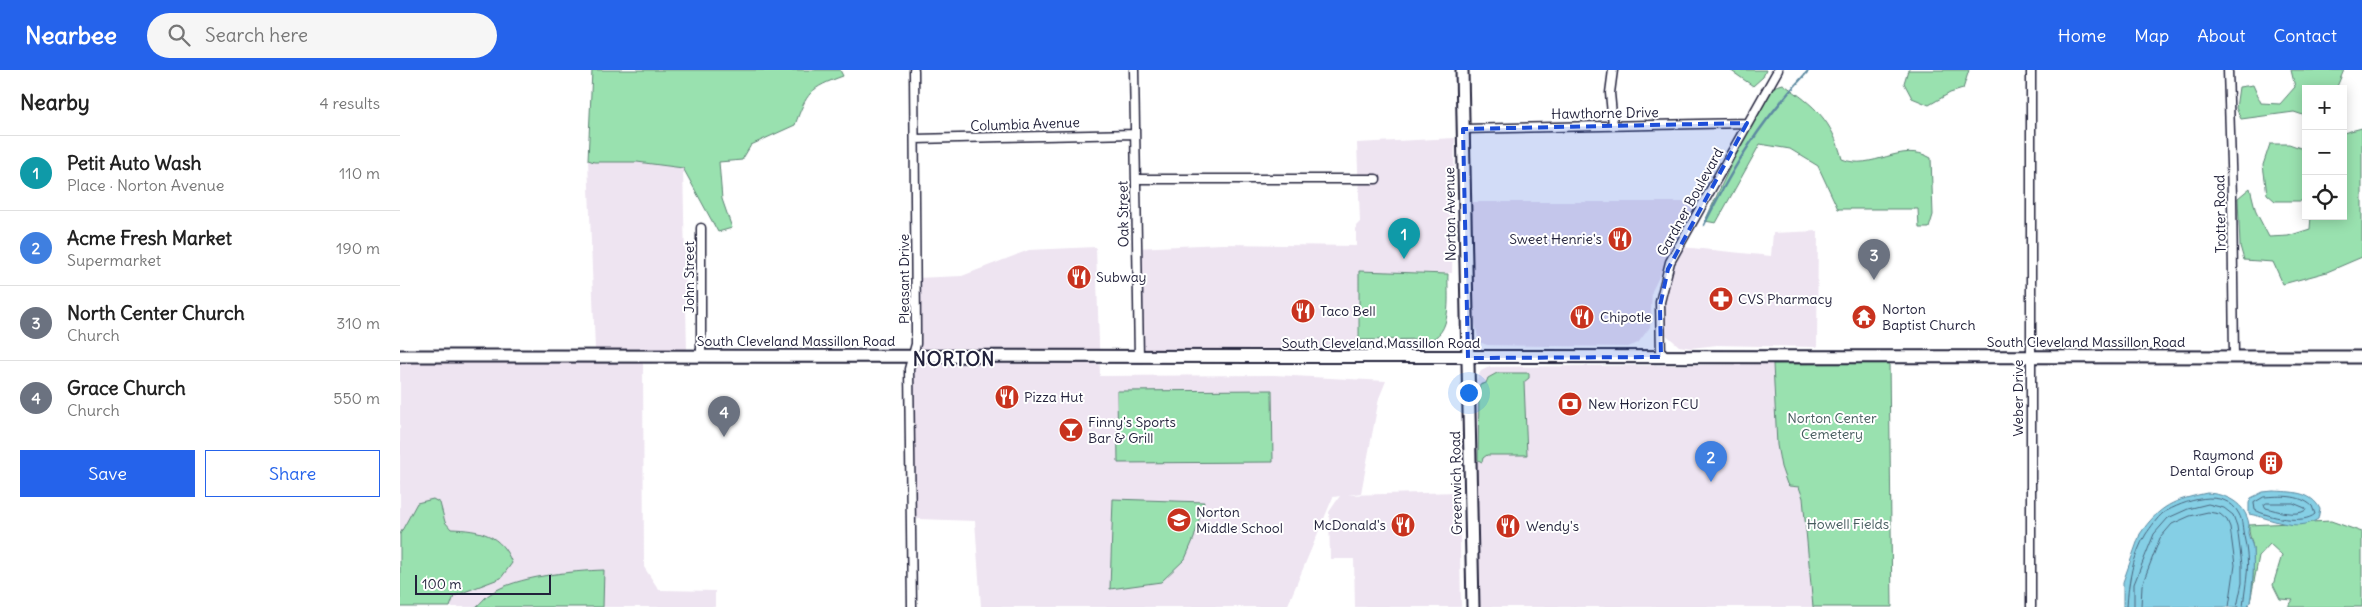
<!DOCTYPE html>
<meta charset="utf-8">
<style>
body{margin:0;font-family:Delius,sans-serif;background:#f6f6f6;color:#222}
.controls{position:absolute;right:15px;top:15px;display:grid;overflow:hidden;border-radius:0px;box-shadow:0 2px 12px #0003}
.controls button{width:45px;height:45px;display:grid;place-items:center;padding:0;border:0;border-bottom:1px solid #e0e0e0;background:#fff;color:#222;font:25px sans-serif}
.scale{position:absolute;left:15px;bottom:12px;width:136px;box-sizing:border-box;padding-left:5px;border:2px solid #22223b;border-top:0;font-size:14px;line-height:18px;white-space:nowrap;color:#22223b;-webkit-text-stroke:4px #fff;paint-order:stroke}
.you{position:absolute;left:1068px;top:322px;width:18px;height:18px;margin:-12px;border:4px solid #fff;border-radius:50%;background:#1a73e8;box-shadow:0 0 0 8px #1a73e833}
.badge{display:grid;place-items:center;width:32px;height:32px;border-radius:50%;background:#2563eb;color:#fff;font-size:16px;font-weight:700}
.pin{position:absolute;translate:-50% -41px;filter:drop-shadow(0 1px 2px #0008)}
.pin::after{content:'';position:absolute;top:26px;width:18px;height:15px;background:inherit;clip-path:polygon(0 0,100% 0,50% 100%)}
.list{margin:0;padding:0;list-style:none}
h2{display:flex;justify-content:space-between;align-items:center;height:65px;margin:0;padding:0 20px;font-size:21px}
h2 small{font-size:16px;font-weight:400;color:#767676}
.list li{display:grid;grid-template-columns:32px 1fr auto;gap:15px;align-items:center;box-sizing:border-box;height:75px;padding:0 20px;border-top:1px solid #e0e0e0}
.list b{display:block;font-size:19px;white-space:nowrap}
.list p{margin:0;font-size:16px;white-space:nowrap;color:#767676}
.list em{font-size:16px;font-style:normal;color:#767676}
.actions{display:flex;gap:10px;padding:15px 20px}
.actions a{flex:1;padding:11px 0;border:1px solid #2563eb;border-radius:0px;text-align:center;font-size:18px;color:#2563eb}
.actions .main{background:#2563eb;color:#fff}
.icon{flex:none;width:28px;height:28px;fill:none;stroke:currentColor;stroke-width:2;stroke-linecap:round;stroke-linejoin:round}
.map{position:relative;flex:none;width:1962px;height:537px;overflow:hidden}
header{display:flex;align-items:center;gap:30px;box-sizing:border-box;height:70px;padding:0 25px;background:#2563eb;color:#fff}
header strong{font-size:24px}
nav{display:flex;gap:28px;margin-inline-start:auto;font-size:18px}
.search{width:350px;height:45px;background:#f6f6f6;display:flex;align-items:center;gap:12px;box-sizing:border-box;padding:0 18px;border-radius:28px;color:#767676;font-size:19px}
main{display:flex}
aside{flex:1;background:#fff}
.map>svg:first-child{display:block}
.built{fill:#eee4f1}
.green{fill:#99e1af;stroke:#5e8275}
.water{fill:#85cfe5;stroke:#5d8aa1}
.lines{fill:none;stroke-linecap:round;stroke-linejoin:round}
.shore{stroke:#4a677f;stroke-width:1}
.stream{stroke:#5d8aa1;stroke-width:2.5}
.street-casing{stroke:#22223b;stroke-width:11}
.secondary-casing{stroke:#22223b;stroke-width:15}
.street{stroke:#fff;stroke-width:8}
.secondary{stroke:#fff;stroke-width:11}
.marked{fill:#1d4ed8;fill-opacity:0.2;stroke:#1d4ed8;stroke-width:4;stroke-dasharray:10 6;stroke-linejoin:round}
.labels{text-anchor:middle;stroke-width:4;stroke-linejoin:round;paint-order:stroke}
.street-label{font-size:14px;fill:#22223b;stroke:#fff}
.poi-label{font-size:14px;fill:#22223b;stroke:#fff;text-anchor:start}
.park-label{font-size:14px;fill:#465b5e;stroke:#fff}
.district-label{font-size:19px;font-weight:bold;letter-spacing:1px;fill:#22223b;stroke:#fff}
</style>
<header>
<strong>Nearbee</strong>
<div class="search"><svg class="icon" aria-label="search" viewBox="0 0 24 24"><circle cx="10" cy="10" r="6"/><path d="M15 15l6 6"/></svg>Search here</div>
<nav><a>Home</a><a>Map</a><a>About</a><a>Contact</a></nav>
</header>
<main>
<aside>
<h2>Nearby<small>4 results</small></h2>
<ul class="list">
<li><span class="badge" style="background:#0f9aa8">1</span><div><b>Petit Auto Wash</b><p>Place · Norton Avenue</p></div><em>110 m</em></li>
<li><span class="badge" style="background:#3f7fe0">2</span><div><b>Acme Fresh Market</b><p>Supermarket</p></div><em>190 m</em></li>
<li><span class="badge" style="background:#6b7280">3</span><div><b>North Center Church</b><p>Church</p></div><em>310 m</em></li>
<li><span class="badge" style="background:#6b7280">4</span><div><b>Grace Church</b><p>Church</p></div><em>550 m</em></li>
</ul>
<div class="actions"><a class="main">Save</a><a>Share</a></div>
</aside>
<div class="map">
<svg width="1962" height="537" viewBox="0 0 1962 537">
<rect width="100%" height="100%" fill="#fff"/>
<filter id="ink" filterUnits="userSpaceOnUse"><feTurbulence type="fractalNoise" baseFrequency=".02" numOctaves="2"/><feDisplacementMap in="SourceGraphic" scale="10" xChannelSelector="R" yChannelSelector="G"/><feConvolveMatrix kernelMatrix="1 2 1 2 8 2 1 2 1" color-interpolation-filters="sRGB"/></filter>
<g filter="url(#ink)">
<!-- built -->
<path class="built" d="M1055,68L1052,203L959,202L958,287H739L736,178L822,174L956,176V156L960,152L957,73Z
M188,90L194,92H237L283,98L287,281L195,280Z
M1069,132H1296L1252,221L1250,257L1238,273L1228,277L1087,275L1079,272L1072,240Z
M1418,161L1417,277L1317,275L1291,278L1279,276L1264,263L1263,237L1269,209L1282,177L1371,186L1373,163Z
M696,177L700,306L874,305L986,311L979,328L961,423L948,425L1059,422L1061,537H955L954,489H930L929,442L940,426L933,427L887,537H581L575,451L519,449L511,451L510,365L516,208L562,206L629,180Z
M243,291L244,497L259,520L315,521V537H0V292Z
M1373,294L1379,388L1393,417H1399L1403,428L1413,537H1079L1074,314L1081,301L1089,297Z"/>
<!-- green -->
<path class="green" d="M192,0H440L443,6C410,18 407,22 395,55L351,75L342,90L319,92L322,129L332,158L318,162L283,98L237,92H194L188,90Z
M1330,0H1366L1363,7L1353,16Z
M1508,0H1569L1563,19L1550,23L1529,35L1512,28L1504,13Z
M1891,0H1944L1936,19H1906V46L1894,42L1841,49L1836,38L1839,17L1853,15L1861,33L1880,34L1895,17Z
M1383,14C1415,36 1432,50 1442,89C1472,102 1501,70 1531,88L1533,145L1529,158H1519L1518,139H1438L1418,96L1390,79L1360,74L1316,153L1305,151L1336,84L1373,17Z
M1962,58V187L1927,202L1883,214L1873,192L1844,190L1840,176L1838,128L1850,118L1856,142L1869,167L1888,166L1910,159L1911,146H1943V63Z
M1870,74H1889L1906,80V135L1904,131H1875L1867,124L1863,95Z
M959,201L1048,204C1047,224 1053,260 1032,269L959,270Z
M1489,293L1492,537H1413L1403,428L1399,417L1389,416L1387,414L1381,397L1377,375L1373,294Z
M1097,303H1129V308L1124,312L1127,385H1087L1083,388L1082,392L1078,390L1079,319L1080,315L1086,313L1088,308Z
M872,320L873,392L718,393L717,321Z
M33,429L40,433L45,452L51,459C80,460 101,464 112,493L101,508L54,526L50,537H0V464L17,433Z
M713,429L804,432L794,468L785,489L761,512L710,519Z
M1931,451L1962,462V537H1888L1893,530L1880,529L1873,515L1882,485L1870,474L1859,486L1850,532C1853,514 1854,497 1853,479C1852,470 1848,464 1849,455Z
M204,500L203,537H76C81,533 85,527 90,524C116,506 173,501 204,500Z"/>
<!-- water -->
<path class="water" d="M1873,421C1891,422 1911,421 1920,439L1918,449C1896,463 1871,448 1849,444V433L1851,428L1863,422Z
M1807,423C1826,424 1846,433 1849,455C1849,458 1848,460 1848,463C1849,468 1852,473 1853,478C1854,496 1853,514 1850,532L1847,537H1723V512L1740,464C1760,435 1774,430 1807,423Z"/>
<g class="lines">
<!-- shore -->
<path class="shore" d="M1864,427C1880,426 1899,424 1912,436L1915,444C1903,455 1868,447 1855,440L1854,433Z
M1867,433H1893L1905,438L1906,440C1896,447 1877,441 1866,438L1864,435Z
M1727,537C1728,513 1733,485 1746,464C1751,457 1757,448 1763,443C1783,431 1825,416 1839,444C1843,451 1842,458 1844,466C1851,496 1846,508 1843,537
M1734,537V514L1754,464L1768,448L1788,439L1808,434L1824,438L1833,445L1837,456L1842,495V513L1837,537
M1741,537L1742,515L1760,468L1772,454L1790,446L1808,442L1820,444L1827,450L1830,457L1835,495L1829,537"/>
<!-- stream -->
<path class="stream" d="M1304,155C1335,93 1361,51 1409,0"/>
<defs>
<path id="street" d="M734,0L739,287
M1213,0L1210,23L1213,55
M1828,0L1832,126L1834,287
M1063,59L1347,53
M515,69L735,64
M736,109H976
M301,158V285
M1261,287L1260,232L1270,192L1378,0
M512,537L509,299L516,274V260L514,0
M1631,537V0"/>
<path id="secondary" d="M1062,0L1073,537
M0,286L1962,287"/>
</defs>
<!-- street casing -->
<use href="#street" class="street-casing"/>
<!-- secondary casing -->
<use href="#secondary" class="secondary-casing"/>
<!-- street -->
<use href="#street" class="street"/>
<!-- secondary -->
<use href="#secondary" class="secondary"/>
</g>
</g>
<!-- marked area -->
<path class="marked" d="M1347,53L1268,199L1260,236L1261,287L1068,288L1063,59Z"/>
<!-- icons -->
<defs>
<symbol id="restaurant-disc" viewBox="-11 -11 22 22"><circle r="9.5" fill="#c8321e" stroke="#fff"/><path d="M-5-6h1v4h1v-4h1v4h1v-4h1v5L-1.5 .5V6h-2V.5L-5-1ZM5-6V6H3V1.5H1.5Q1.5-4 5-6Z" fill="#fff"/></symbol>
<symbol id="pharmacy-disc" viewBox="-11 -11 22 22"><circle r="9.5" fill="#c8321e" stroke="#fff"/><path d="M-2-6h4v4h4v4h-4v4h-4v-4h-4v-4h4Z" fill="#fff"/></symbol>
<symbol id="temple-disc" viewBox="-11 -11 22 22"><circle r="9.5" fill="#c8321e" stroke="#fff"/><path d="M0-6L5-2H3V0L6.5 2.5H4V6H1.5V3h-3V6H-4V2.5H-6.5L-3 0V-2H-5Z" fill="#fff"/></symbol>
<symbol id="bank-disc" viewBox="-11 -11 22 22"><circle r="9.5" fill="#c8321e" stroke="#fff"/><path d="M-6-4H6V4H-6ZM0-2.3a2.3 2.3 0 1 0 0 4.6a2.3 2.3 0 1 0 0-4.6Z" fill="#fff"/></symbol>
<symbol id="bar-disc" viewBox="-11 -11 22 22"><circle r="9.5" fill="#c8321e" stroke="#fff"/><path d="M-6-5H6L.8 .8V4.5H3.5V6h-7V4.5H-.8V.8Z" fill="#fff"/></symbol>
<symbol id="building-disc" viewBox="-11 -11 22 22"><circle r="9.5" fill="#c8321e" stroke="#fff"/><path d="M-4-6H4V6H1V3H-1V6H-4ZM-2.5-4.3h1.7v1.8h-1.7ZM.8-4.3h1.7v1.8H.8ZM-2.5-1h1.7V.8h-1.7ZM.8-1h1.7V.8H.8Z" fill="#fff"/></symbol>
<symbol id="school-disc" viewBox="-11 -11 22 22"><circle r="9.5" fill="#c8321e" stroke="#fff"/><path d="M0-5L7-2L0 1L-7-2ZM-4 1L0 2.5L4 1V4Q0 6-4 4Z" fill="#fff"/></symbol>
</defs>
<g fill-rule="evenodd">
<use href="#restaurant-disc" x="1206" y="155" width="28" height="28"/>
<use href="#restaurant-disc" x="665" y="193" width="28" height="28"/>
<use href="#pharmacy-disc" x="1307" y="215" width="28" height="28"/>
<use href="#restaurant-disc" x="889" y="227" width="28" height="28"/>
<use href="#restaurant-disc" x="1168" y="233" width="28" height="28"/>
<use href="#temple-disc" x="1450" y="233" width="28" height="28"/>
<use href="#restaurant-disc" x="593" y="313" width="28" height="28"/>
<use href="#bank-disc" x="1156" y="320" width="28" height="28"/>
<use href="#bar-disc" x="657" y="346" width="28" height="28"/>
<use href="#building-disc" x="1857" y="379" width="28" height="28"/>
<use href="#school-disc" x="765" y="436" width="28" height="28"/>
<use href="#restaurant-disc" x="989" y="441" width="28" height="28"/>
<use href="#restaurant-disc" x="1094" y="442" width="28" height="28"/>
</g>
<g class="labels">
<!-- street labels -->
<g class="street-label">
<text transform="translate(1205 43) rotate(-1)" y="5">Hawthorne Drive</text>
<text transform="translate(625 54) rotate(-2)" y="5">Columbia Avenue</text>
<text transform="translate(1290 132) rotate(-61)" y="5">Gardner Boulevard</text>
<text transform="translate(723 144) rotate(-91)" y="5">Oak Street</text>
<text transform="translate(1050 144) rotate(-91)" y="5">Norton Avenue</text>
<text transform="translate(1820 144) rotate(-91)" y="5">Trotter Road</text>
<text transform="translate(289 207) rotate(-90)" y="5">John Street</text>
<text transform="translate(504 209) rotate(-90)" y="5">Pleasant Drive</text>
<text x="396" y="276">South Cleveland Massillon Road</text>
<text x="1686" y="277">South Cleveland Massillon Road</text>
<text x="981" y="278">South Cleveland Massillon Road</text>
<text transform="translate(1618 328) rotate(-90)" y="5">Weber Drive</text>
<text transform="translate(1056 413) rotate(-91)" y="5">Greenwich Road</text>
</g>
<!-- poi labels -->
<g class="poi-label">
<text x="1202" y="174" text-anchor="end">Sweet Henrie's</text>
<text x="696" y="212">Subway</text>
<text x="1338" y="234">CVS Pharmacy</text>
<text x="1482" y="244">Norton<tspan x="1482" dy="16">Baptist Church</tspan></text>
<text x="920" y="246">Taco Bell</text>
<text x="1200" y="252">Chipotle</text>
<text x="624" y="332">Pizza Hut</text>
<text x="1188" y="339">New Horizon FCU</text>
<text x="688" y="357">Finny's Sports<tspan x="688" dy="16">Bar &amp; Grill</tspan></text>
<text x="1854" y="390" text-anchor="end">Raymond<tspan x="1854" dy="16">Dental Group</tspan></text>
<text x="796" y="447">Norton<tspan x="796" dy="16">Middle School</tspan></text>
<text x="986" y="460" text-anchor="end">McDonald's</text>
<text x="1126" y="461">Wendy's</text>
</g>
<!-- park labels -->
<g class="park-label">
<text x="1432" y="353">Norton Center<tspan x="1432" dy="16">Cemetery</tspan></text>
<text x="1448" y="459">Howell Fields</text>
</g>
<!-- district labels -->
<g class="district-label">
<text x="554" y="296">NORTON</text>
</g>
</g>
</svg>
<div class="controls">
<button>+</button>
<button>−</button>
<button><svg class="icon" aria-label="locate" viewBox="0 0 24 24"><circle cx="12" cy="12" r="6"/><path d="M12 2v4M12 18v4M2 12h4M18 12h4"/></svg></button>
</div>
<div class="scale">100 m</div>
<div class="you"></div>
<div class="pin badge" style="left:1004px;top:189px;background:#0f9aa8">1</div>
<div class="pin badge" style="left:1311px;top:412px;background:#3f7fe0">2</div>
<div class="pin badge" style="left:1474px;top:210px;background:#6b7280">3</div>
<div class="pin badge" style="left:324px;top:367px;background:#6b7280">4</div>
</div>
</main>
